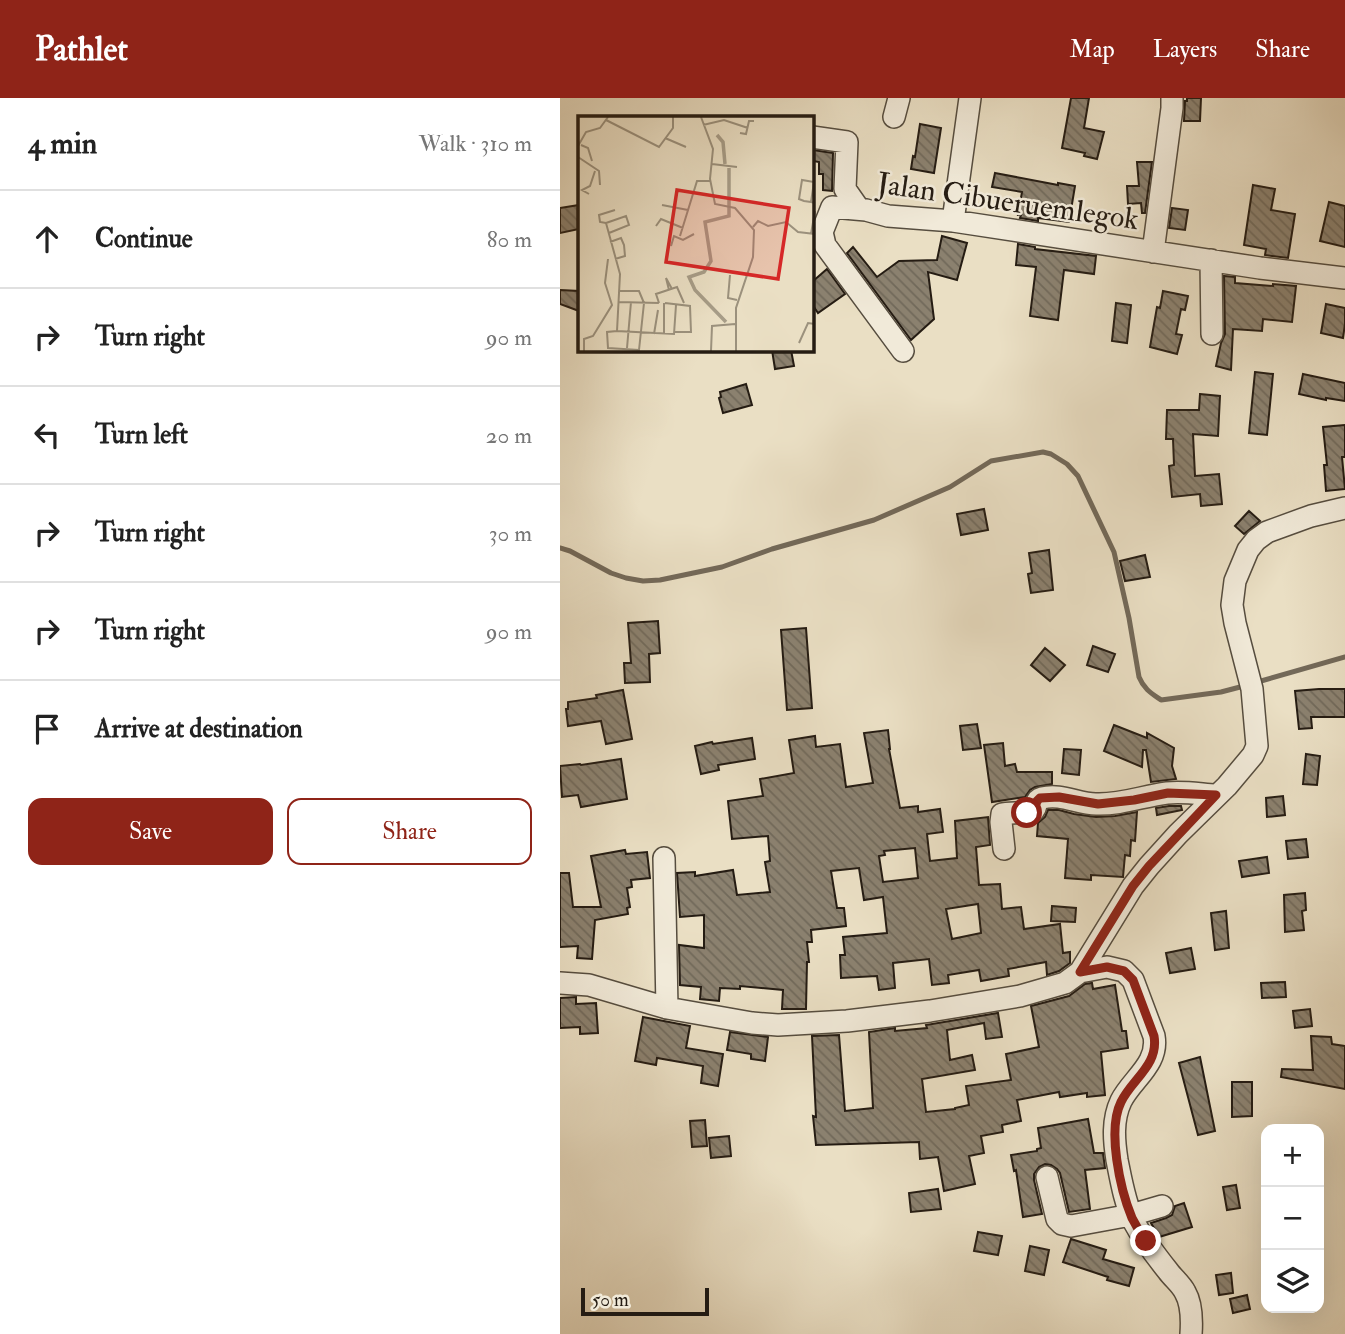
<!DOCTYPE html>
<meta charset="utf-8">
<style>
body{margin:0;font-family:"IM FELL Double Pica",serif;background:#f6f6f6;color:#222}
.controls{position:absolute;right:21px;bottom:21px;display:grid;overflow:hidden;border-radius:14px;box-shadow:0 7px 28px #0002}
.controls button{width:63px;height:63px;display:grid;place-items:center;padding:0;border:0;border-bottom:2px solid #e0e0e0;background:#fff;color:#222;font:35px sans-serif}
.scale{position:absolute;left:21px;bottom:18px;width:128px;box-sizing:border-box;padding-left:7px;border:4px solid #251c13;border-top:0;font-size:19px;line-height:24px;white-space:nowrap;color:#251c13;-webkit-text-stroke:5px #f1ead9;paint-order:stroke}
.stop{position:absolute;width:21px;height:21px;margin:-16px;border:5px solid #8f2418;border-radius:50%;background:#fff}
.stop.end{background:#8f2418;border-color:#fff;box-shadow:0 2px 7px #0008}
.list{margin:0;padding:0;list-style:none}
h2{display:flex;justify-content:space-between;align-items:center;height:91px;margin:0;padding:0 28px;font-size:30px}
h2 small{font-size:23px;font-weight:400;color:#767676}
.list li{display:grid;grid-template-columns:46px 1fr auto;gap:21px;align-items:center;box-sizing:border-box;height:98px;padding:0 28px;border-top:2px solid #e0e0e0}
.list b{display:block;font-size:26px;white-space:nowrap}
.list em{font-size:23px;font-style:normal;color:#767676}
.actions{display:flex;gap:14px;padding:21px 28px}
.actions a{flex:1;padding:16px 0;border:2px solid #8f2418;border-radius:14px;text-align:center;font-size:24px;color:#8f2418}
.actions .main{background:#8f2418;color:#fff}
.icon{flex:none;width:38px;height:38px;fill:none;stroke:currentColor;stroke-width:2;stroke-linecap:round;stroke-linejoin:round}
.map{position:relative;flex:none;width:785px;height:1236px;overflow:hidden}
header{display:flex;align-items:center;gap:42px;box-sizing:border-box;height:98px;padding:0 35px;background:#8f2418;color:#fff}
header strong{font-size:33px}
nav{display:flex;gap:38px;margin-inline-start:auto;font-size:24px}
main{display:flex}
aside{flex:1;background:#fff}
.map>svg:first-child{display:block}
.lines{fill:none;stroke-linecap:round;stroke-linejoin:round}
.stream{stroke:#736959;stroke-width:5}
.building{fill:url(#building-back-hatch);stroke:#251c13;stroke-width:2;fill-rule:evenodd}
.minor-casing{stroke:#564d3f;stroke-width:24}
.minor{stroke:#f1ead9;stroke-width:21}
.route{stroke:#8f2418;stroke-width:9}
.labels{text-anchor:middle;stroke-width:5;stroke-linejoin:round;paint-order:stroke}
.street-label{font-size:30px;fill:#251c13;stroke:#f1ead9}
.inset-river{fill:none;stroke:#a79d88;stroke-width:3.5}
.inset-road{fill:none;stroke:#9b917d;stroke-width:2}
.view{fill:#d62828;fill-opacity:0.15;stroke:#d62828;stroke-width:3.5}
.inset-edge{fill:none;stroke:#251c13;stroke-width:3.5}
</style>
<header>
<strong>Pathlet</strong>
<nav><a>Map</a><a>Layers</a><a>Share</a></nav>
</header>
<main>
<aside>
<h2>4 min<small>Walk · 310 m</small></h2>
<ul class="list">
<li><svg class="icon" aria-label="ahead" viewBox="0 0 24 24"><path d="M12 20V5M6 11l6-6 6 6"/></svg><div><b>Continue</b></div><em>80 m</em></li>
<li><svg class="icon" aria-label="right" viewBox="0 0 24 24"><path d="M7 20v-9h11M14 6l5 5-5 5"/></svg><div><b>Turn right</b></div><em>90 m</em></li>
<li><svg class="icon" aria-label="left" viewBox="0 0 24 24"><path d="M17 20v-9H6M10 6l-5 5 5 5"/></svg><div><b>Turn left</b></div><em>20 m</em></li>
<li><svg class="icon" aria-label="right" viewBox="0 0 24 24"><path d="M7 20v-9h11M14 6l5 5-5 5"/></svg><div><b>Turn right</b></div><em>30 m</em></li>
<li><svg class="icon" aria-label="right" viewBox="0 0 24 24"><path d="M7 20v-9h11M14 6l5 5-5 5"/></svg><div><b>Turn right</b></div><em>90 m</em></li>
<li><svg class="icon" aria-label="arrive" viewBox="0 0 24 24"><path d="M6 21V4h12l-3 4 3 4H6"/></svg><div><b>Arrive at destination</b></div></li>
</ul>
<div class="actions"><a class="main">Save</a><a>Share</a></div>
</aside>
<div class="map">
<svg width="785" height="1236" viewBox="0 0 785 1236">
<defs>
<pattern id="building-back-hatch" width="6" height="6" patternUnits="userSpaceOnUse" patternTransform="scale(1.75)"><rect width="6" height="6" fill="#8b816f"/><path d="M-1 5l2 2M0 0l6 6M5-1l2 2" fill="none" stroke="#71695a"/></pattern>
</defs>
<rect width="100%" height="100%" fill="#eadfc4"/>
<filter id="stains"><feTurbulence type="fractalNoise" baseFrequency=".00286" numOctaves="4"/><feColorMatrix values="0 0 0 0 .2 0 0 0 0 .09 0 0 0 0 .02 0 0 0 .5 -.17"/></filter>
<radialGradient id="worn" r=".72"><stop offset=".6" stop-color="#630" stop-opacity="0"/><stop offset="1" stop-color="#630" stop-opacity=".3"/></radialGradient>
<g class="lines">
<!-- stream -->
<path class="stream" d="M0,450L10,453L51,475L66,480L83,483L100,482L162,469L212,451L314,422L390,389L431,363L483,354L491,356L507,366L518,378L554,454L569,520L579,579C584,591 591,595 601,602L661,594L684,588
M694,585L785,559"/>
</g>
<!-- building -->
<path class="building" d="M511,0H529L524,30L544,34L537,61L524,58L525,55L502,50Z
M627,0H641L640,23H624L625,3H627Z
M360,26L381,30L374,75L351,71L353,58L355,59Z
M253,52L273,55L272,93L263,92V76H259V64L253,63Z
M577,64H592L585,115H582L581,105L568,106L567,88H579Z
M435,75L498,87V85L515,88L509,124L478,120V123L460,120L461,117H458L462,94L432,89Z
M693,87L715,91L711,112L735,116L728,160L705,157L706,151L684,147Z
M769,104L785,108V149L760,143Z
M19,107V131L0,135V110Z
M612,110L628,112L625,132L609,130Z
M382,138L407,145L397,182L368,174L374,221L351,242L287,155L293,149L317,179L339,163L377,162Z
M458,146L475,149V151L536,158L534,176L504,172L498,222L470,218L476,169L456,167Z
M267,171L285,196L258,215L252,206V184Z
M664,178L675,179V185L713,188V186L736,188L732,224L703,221L702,233L673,231L671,272L656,268L661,245L665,236Z
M0,192L19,193V213L0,206Z
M603,193L628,198L625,212L621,211L616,236L622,237L617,256L590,249L597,209L600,210Z
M556,205L571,207L567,245L552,243Z
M766,206L785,210V226L783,240L761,235Z
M212,252H231L234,268L215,271Z
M695,274L713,276L707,337L689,335Z
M743,276L785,285V303L766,300V302L739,296Z
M186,286L192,307L163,315L159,300L161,299L160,294Z
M640,296L660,298L658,338L633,336L635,378L659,376L662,406L641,408L640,396L612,399L609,368L614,367L613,341H606L607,312H639Z
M785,327V359H782L785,391L766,393L764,367H767L763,329Z
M424,411L428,432L401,437L397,416Z
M689,413L700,423L684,436L675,428Z
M489,452L493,492L471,495L468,476L472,475L469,455Z
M585,457L590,479L565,483L560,463Z
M98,523L100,555L89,556L90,584L65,585L64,565H71L68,525Z
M246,530L252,610L227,612L221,532Z
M533,548L555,556L548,574L527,567Z
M485,550L505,567L490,583L471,567Z
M759,591H785V619H751L752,630L739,631L735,593Z
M63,592L72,641L46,646L41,623L8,628L6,611H8V604L37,600L36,597Z
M417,626L421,650L403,652L400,628Z
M554,627L587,640V635L614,650L612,668L616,681L591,684L586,652H583L582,669L544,653Z
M328,632L330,651H329L340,710L358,708V714L380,711L383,734L367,736L370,763L397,760L395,723L428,719L430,747L416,749L419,787L440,786L442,811L461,809L464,831L500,826L503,855L510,854V865L499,873L487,877L486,864L448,871L449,878L421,883L419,872L388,877L389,885L372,887L369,861L333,865L335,890L319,892L317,878L281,880L280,857H285L283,839L327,835L323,799L304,802L299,770L271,773L277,810H284L286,828L251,832L252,844H247L249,864H247L246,911H222L223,892L180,888V891L160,890L159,903L140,901L141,889L120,887L119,847L144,850V817L120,819L117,775L135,774V778L173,772L177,797L210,794L205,764L210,763L208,738L172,741L168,703L203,698L200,681L234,675L229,642L255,638L256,649L280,646L286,689L313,685L304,635ZM355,750L358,780L323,784L319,758L325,757L324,753ZM418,806L421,835L392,841L386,811Z
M192,640L195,661L158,667L159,672L141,676L135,648L152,644L153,646Z
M443,645L445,668L455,666L457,674H492V686L475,689L470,692L465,699L432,704L424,647Z
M504,651L521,652L519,677L502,675Z
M746,656L760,658L757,687L743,686Z
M61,661L67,701L21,709L18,697L2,699L0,668L20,666L21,667Z
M723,698L725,717L707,719L706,700Z
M609,708H621L622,712L597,717L596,710Z
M488,712H499L514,716L536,719L555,718L577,714L575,743L571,742L570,758L565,757L563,779L531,777V782L505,780L508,741L477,738L478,725L485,719Z
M746,741L748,759L728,761L726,743Z
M65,752L66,756L87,754L90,780L71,782L72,789L67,790L70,809L67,810L68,816L35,822L32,861L17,860L18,848L0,849V775H9L13,809H41L31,758Z
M707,759L709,775L682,779L679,763Z
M745,795L746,812L742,813L744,832L725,834L724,797Z
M492,808L516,810L515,824L491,823Z
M666,813L669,850L655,852L651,815Z
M631,850L635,871L610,875L606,855Z
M725,884L726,899L702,900L701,885Z
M532,885L533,891L555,887L562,933H566L568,950L541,954L545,997L527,999V995L500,999L499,994L457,1002L461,1023L442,1027L443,1034L421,1038L424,1055L409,1058L415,1086L384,1093L378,1059L360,1061L359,1044L256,1047L253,1018L256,1019L252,938L279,937L285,1013L313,1010L309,934L335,930V933L367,930L366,927L438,915L442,939L426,941L424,925L387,932L390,962L412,957L415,972L362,981L366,1014L395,1011V1010L409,1007L406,988L451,982L446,956L479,949L471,908L509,898L525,886Z
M16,899V906L36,905L38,935L20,936V929L0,930V900Z
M750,911L752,928L735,930L733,913Z
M83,919L130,928L126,950L163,956L158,988L141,985L143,968L97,960L96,967L75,963Z
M170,934L208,939L205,963L191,961V956L167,952Z
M751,938L771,939L772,946L785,948V991L721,979L722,971L753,972Z
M640,959L655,1033L638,1037L619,965Z
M672,984H692V1018L672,1019Z
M528,1021L534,1055H543L545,1070L525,1072L530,1111L509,1114L500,1075L497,1071L491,1067L485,1066L479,1069L474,1076V1082L482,1116L463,1119L456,1072L454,1073L451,1057L477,1053V1051L481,1050L478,1030Z
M145,1022L147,1048L132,1049L130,1023Z
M169,1038L171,1058L151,1060L149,1040Z
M676,1087L680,1110L667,1112L663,1089Z
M378,1091L381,1111L351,1114L349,1095Z
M624,1105L632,1129L599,1139L591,1125L606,1120L612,1117L615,1108Z
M418,1134L442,1138L438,1157L414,1153Z
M511,1141L546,1152L543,1161L574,1170L569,1188L547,1182L548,1179L503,1164Z
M470,1148L489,1152L484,1177L465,1173Z
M671,1175L673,1195L659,1197L656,1177Z
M687,1197L690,1211L673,1215L670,1201Z"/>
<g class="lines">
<defs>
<path id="minor" d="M334,19L339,0
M252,39L287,44L285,91L299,111
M393,123L410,0
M593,154L612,10V0
M651,162L652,236
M343,253L265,147L262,134L272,109L306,112L328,118L393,123L700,170L785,180
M444,751L441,724L442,716C449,714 470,716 474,712C478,707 474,702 482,700C501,695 518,706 536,706C561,707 583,698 607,695C622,693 640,696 656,697
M104,760L107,910
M520,874L547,869L564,873L573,882L594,938C599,966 572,981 561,1003C552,1022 554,1043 557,1062C561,1082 565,1106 574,1124C583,1141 596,1158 608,1173C613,1180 621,1186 625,1194C632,1206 632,1222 631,1236
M0,885L29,887L107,910L192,925L218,927L287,923L370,913L460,898L505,885L520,874L573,788L589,768L618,736L667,688L693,657L697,648L692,591L675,525L672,507L675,483L688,452L696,442L707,434L751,418L785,410
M487,1079L497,1121L502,1126L511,1128L571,1117L602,1108"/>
</defs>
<!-- minor casing -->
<use href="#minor" class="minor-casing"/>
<!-- minor -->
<use href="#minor" class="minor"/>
</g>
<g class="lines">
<!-- route -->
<path class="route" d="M467,715L474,712L477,703L480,700L499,699L538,706L574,702L608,695L656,697L589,768L573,788L520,874L547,869L564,873L573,882L594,938C599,967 572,981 561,1004C547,1032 560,1091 572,1120C576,1128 581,1136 586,1143"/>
</g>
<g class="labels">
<!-- street labels -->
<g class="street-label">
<text transform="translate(448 103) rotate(8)" y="10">Jalan Cibueruemlegok</text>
</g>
</g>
<!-- overview -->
<g transform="translate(18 18)">
<rect width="236" height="236" fill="#eadfc4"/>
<path class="inset-river" d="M139,19L145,26L147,48M148,206L117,174L111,161L126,156L133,145L127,106L151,100V52"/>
<path class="inset-road" d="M123,1L135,33L132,63L137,88L157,92L176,114L175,141L158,192V235M28,4L81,31L95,12V1M125,9L146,4L170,12M162,17L168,18L171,5H176M87,22L108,31M3,29L10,32L14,45M0,30L8,16L22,12L30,1M0,41L21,55L22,69M134,48L159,51M11,78L4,74L12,70L17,55M233,86L236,66L224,64L221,83L226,85L233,86L237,87M84,89L110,94M28,107L42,158L39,215L96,218L98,189M28,107L48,100L51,109L31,117M28,107L22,106L21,99L37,94M78,110L83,103L105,112M175,111L180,105L190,110L208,106L220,116L237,118M233,118L237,95M102,120L119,65H133M32,126L43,122L46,129L47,140L37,143M93,130L96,120L105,124L116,118M152,159L150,182L159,184M91,174L88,162L94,173M40,186L81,187M81,187L78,178L99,171L106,187M86,187V218M87,187L112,190L113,216H97M39,215L29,216L30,232L61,234L66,187L61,175H41M76,218L80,194M221,227L230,207L237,208M49,232L53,186M6,235V223L15,220L34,189L27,167L30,143M133,235L134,210L157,208"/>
<path class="view" d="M99,74L211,92L200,163L88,146Z"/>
<rect width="236" height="236" class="inset-edge"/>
</g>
<rect width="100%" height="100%" filter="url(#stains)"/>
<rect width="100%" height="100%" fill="url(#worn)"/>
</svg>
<div class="controls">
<button>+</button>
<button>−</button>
<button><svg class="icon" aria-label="layers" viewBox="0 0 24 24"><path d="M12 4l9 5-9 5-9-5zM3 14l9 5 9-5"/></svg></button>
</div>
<div class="scale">50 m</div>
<div class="stop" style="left:467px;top:715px"></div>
<div class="stop end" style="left:586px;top:1143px"></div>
</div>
</main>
